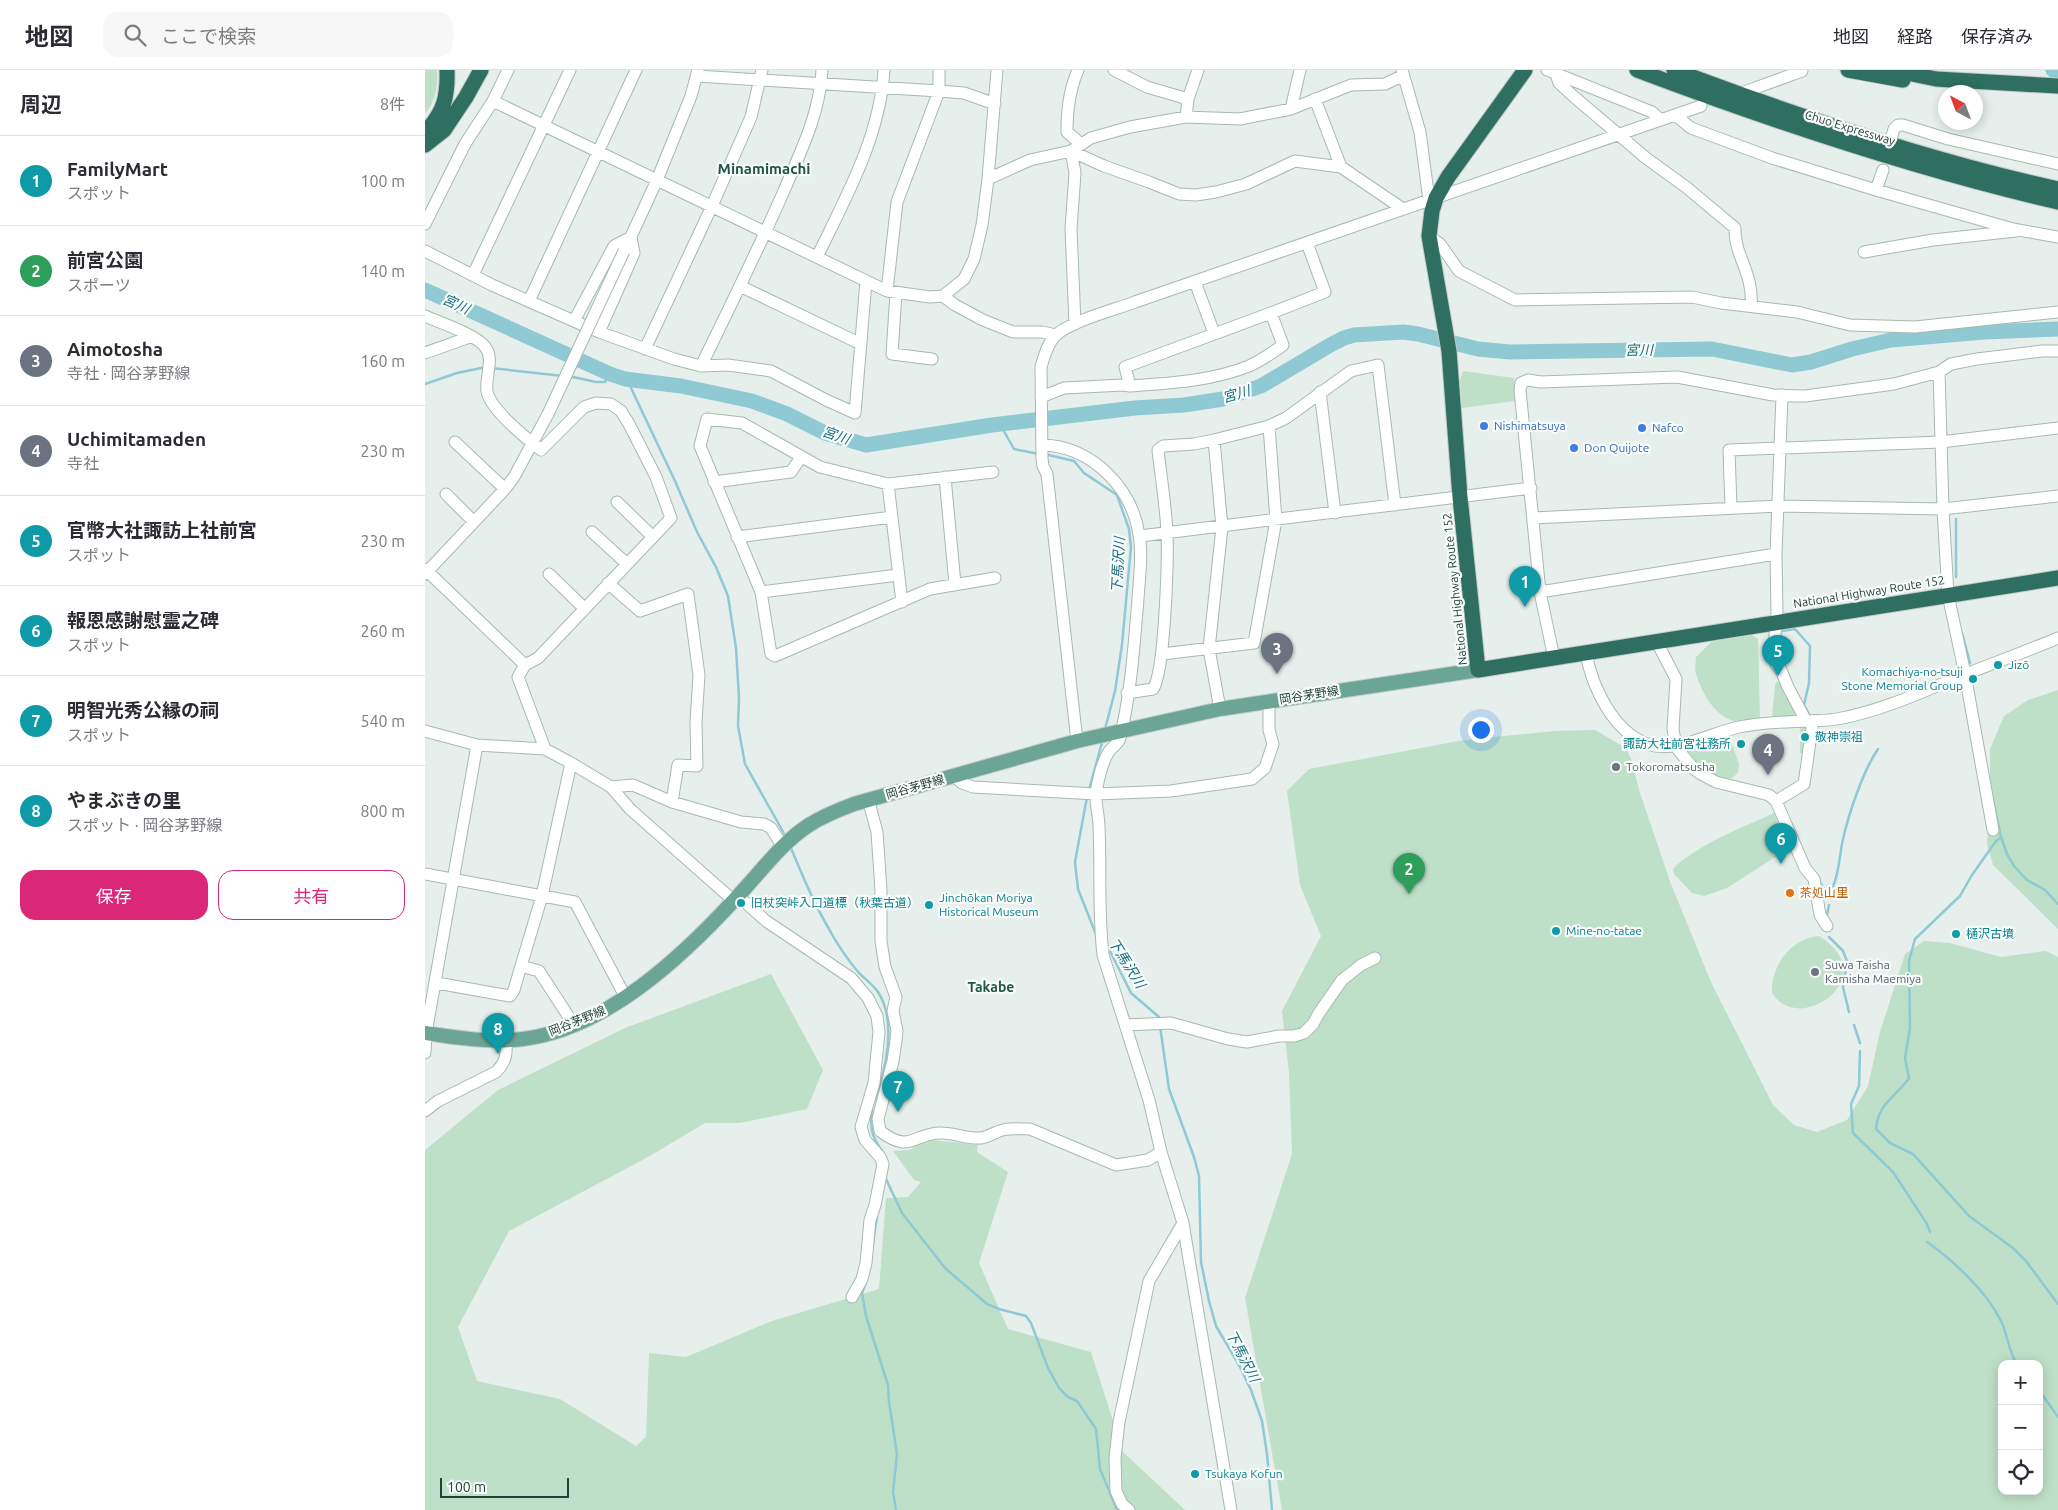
<!DOCTYPE html>
<html lang="ja">
<meta charset="utf-8">
<style>
body{margin:0;font-family:Ubuntu,"Noto Sans JP",sans-serif;background:#f7f7f7;color:#2b2b33}
.controls{position:absolute;right:15px;bottom:15px;display:grid;overflow:hidden;border-radius:10px;box-shadow:0 2px 12px #0003}
.controls button{width:45px;height:45px;display:grid;place-items:center;padding:0;border:0;border-bottom:1px solid #e1e1e2;background:#fff;color:#2b2b33;font:25px sans-serif}
.compass{position:absolute;left:1513px;top:15px;width:45px;height:45px;border-radius:50%;background:#fff;box-shadow:0 2px 12px #0003;rotate:319deg}
.scale{position:absolute;left:15px;bottom:12px;width:129px;box-sizing:border-box;padding-left:5px;border:2px solid #24423a;border-top:0;font-size:14px;line-height:18px;white-space:nowrap;color:#24423a;-webkit-text-stroke:4px #f7fbf9;paint-order:stroke}
.you{position:absolute;left:1055px;top:659px;width:18px;height:18px;margin:-12px;border:4px solid #fff;border-radius:50%;background:#1a73e8;box-shadow:0 0 0 8px #1a73e833}
.badge{display:grid;place-items:center;width:32px;height:32px;border-radius:50%;background:#db2777;color:#fff;font-size:16px;font-weight:700}
.pin{position:absolute;translate:-50% -41px;filter:drop-shadow(0 1px 2px #0008)}
.pin::after{content:'';position:absolute;top:26px;width:18px;height:15px;background:inherit;clip-path:polygon(0 0,100% 0,50% 100%)}
.list{margin:0;padding:0;list-style:none}
h2{display:flex;justify-content:space-between;align-items:center;height:65px;margin:0;padding:0 20px;font-size:21px}
h2 small{font-size:16px;font-weight:400;color:#7c7c81}
.list li{display:grid;grid-template-columns:32px 1fr auto;gap:15px;align-items:center;box-sizing:border-box;height:90px;padding:0 20px;border-top:1px solid #e1e1e2}
.list b{display:block;font-size:19px;white-space:nowrap}
.list p{margin:0;font-size:16px;white-space:nowrap;color:#7c7c81}
.list em{font-size:16px;font-style:normal;color:#7c7c81}
.actions{display:flex;gap:10px;padding:15px 20px}
.actions a{flex:1;padding:11px 0;border:1px solid #db2777;border-radius:15px;text-align:center;font-size:18px;color:#db2777}
.actions .main{background:#db2777;color:#fff}
.icon{flex:none;width:28px;height:28px;fill:none;stroke:currentColor;stroke-width:2;stroke-linecap:round;stroke-linejoin:round}
.map{position:relative;flex:none;width:1633px;height:1440px;overflow:hidden}
header{display:flex;align-items:center;gap:30px;box-sizing:border-box;height:70px;padding:0 25px;background:#fff;border-bottom:1px solid #e1e1e2}
header strong{font-size:24px}
nav{display:flex;gap:28px;margin-inline-start:auto;font-size:18px}
.search{width:350px;height:45px;background:#f7f7f7;display:flex;align-items:center;gap:12px;box-sizing:border-box;padding:0 18px;border-radius:15px;color:#7c7c81;font-size:19px}
main{display:flex}
aside{flex:1;background:#fff}
.map>svg:first-child{display:block}
.green{fill:#bfe0c8;fill-rule:evenodd}
.lines{fill:none;stroke-linecap:round;stroke-linejoin:round}
.stream{stroke:#8ec9d4;stroke-width:2.5}
.river{stroke:#8ec9d4;stroke-width:15}
.minor-casing{stroke:#a8b8b2;stroke-width:13}
.major-casing{stroke:#c2cac8;stroke-width:16}
.highway-casing{stroke:#c2cac8;stroke-width:17}
.minor{stroke:#fff;stroke-width:11}
.major{stroke:#6aa596;stroke-width:14}
.highway{stroke:#2f6f62;stroke-width:15}
.minor-bridge-casing{stroke:#a8b8b2;stroke-width:13;stroke-linecap:butt}
.minor-bridge{stroke:#fff;stroke-width:11}
.shop-dot{fill:#3f7fe0;stroke:#f7fbf9;stroke-width:2}
.culture-dot{fill:#0f9aa8;stroke:#f7fbf9;stroke-width:2}
.worship-dot{fill:#6b7280;stroke:#f7fbf9;stroke-width:2}
.food-dot{fill:#e8710a;stroke:#f7fbf9;stroke-width:2}
.labels{text-anchor:middle;stroke-width:4.5;stroke-linejoin:round;paint-order:stroke}
.street-label{font-size:12px;fill:#24423a;stroke:#f7fbf9}
.shop-label{font-size:12px;fill:#366cbe;stroke:#f7fbf9;text-anchor:start}
.culture-label{font-size:12px;fill:#0d838f;stroke:#f7fbf9;text-anchor:start}
.worship-label{font-size:12px;fill:#5b616d;stroke:#f7fbf9;text-anchor:start}
.food-label{font-size:12px;fill:#c56008;stroke:#f7fbf9;text-anchor:start}
.water-label{font-size:14px;font-style:italic;fill:#1c6f80;stroke:#f7fbf9}
.neighbourhood-label{font-size:14px;font-weight:bold;fill:#1f5548;stroke:#f7fbf9}
.quarter-label{font-size:15px;font-weight:bold;fill:#1f5548;stroke:#f7fbf9}
</style>
<header>
<strong>地図</strong>
<div class="search"><svg class="icon" aria-label="search" viewBox="0 0 24 24"><circle cx="10" cy="10" r="6"/><path d="M15 15l6 6"/></svg>ここで検索</div>
<nav><a>地図</a><a>経路</a><a>保存済み</a></nav>
</header>
<main>
<aside>
<h2>周辺<small>8件</small></h2>
<ul class="list">
<li><span class="badge" style="background:#0f9aa8">1</span><div><b>FamilyMart</b><p>スポット</p></div><em>100 m</em></li>
<li><span class="badge" style="background:#2e9e5b">2</span><div><b>前宮公園</b><p>スポーツ</p></div><em>140 m</em></li>
<li><span class="badge" style="background:#6b7280">3</span><div><b>Aimotosha</b><p>寺社 · 岡谷茅野線</p></div><em>160 m</em></li>
<li><span class="badge" style="background:#6b7280">4</span><div><b>Uchimitamaden</b><p>寺社</p></div><em>230 m</em></li>
<li><span class="badge" style="background:#0f9aa8">5</span><div><b>官幣大社諏訪上社前宮</b><p>スポット</p></div><em>230 m</em></li>
<li><span class="badge" style="background:#0f9aa8">6</span><div><b>報恩感謝慰霊之碑</b><p>スポット</p></div><em>260 m</em></li>
<li><span class="badge" style="background:#0f9aa8">7</span><div><b>明智光秀公縁の祠</b><p>スポット</p></div><em>540 m</em></li>
<li><span class="badge" style="background:#0f9aa8">8</span><div><b>やまぶきの里</b><p>スポット · 岡谷茅野線</p></div><em>800 m</em></li>
</ul>
<div class="actions"><a class="main">保存</a><a>共有</a></div>
</aside>
<div class="map">
<svg width="1633" height="1440" viewBox="0 0 1633 1440">
<rect width="100%" height="100%" fill="#e6efeb"/>
<!-- green -->
<path class="green" d="M0,0H12C13,17 11,30 0,44Z
M1038,301L1089,308L1090,331L1037,338L1035,310Z
M1327,565L1333,569L1335,647C1303,664 1281,634 1272,607C1269,601 1271,593 1271,587L1286,572Z
M1357,611L1375,647H1347L1350,615L1352,612Z
M1633,620V859L1568,795L1562,774L1565,737V679L1579,646L1603,630Z
M1383,655L1380,683H1375V656Z
M1170,660L1201,678L1207,691L1214,720L1246,814L1286,912L1348,1035L1369,1055L1392,1062L1422,1050L1443,1016L1455,962L1480,884L1499,871L1525,873L1576,887L1621,881L1633,887V1440H857L820,1228L867,1084L864,1003L857,941L896,866L875,815L862,721L884,699L1039,670L1130,661ZM1577,1294H1614V1421H1577Z
M1303,663L1314,694L1313,703L1307,708C1283,710 1272,694 1257,677Z
M1349,743L1363,779L1302,818L1279,826L1267,823L1249,804L1248,799C1269,776 1321,756 1349,743Z
M1394,866C1452,901 1392,954 1358,934C1354,932 1350,927 1347,923C1346,896 1365,869 1394,866Z
M346,904L398,1000L382,1039L315,1053H280L223,1087L84,1161L33,1257L52,1311L135,1329L211,1376L221,1367L224,1283L261,1287L347,1251L454,1219L461,1128L483,1127L496,1112L489,1110L468,1081L484,1080L505,1070L553,1074L552,1082L583,1102L554,1193L583,1259L666,1282L698,1382L760,1440H0V1080L73,1020L200,958Z"/>
<g class="lines">
<!-- stream -->
<path class="stream" d="M66,298L138,306
M143,306L171,312H180L185,304
M207,310L206,318L250,411L272,462L291,497L303,526L311,578L314,628L313,656L320,694L361,767
M0,314L32,303L61,297
M576,356L589,379L614,384
M619,384L649,391L659,403L692,425L704,459L706,477L697,575L690,621L680,659
M1531,449V507
M1357,561L1370,559L1385,576L1384,613L1379,635L1385,646
M1537,563L1545,593
M664,720L678,669
M662,727L650,792L653,819L672,867
M1568,731L1576,767L1571,771L1547,805L1535,826L1490,869L1484,891L1485,958L1480,988L1484,1008C1471,1027 1453,1033 1451,1059L1465,1073L1488,1084L1544,1146L1588,1178L1601,1191L1633,1234
M1576,767L1582,784L1589,796L1602,810L1620,820L1633,834
M365,776C377,804 388,833 404,859C412,874 423,890 434,903C440,909 448,915 453,922C472,951 461,999 450,1029
M1394,811L1404,827
M1402,825H1404C1414,808 1414,787 1418,769C1424,743 1438,701 1453,679
M1402,845L1404,835
M1404,867L1418,881L1422,891L1418,917L1424,942
M682,875L706,923L734,947L735,950
M1429,955L1435,973
M735,956L744,1019L769,1087L774,1106L776,1192L784,1231L791,1256L814,1295L826,1320L837,1351L842,1384L847,1440
M1435,981L1434,1016L1426,1034L1428,1063L1468,1102L1502,1154L1505,1162
M447,1039C445,1059 446,1066 458,1082
M460,1107L477,1143L520,1198L562,1234L574,1239L601,1246L606,1253L623,1298L634,1318L643,1327L652,1331L671,1359L675,1399L692,1440
M1502,1172C1528,1190 1562,1222 1576,1251C1583,1265 1583,1281 1592,1294
M448,1173L452,1146
M440,1215L437,1223L441,1246L463,1315L464,1332L472,1384L468,1422L471,1440
M1614,1320L1633,1347"/>
<!-- river -->
<path class="river" d="M1628,0L1633,3
M0,220L185,304L200,309L256,316L327,331L362,344L400,363L441,375L567,355L710,338L759,335L798,329L836,316L907,274L919,268L929,265L978,262L993,264L1053,279L1085,282L1287,279L1367,295L1386,292L1427,279L1466,270L1559,262L1633,259"/>
<defs>
<path id="minor" d="M653,0C644,21 642,40 642,62L656,74
M689,0L722,17L763,29
M977,0L995,62L1004,130
M1122,0L1227,42L1236,50
M1131,4L1134,13L1147,25L1221,88L1261,117L1310,158C1309,186 1329,203 1326,236
M272,6L514,21L539,23L570,34
M1322,21L1377,1
M890,29L916,97
M68,31L462,221L505,227L518,226L539,209L549,189L557,155L563,109L572,0
M866,39L875,0
M1250,45L1266,58L1347,88L1451,120L1588,159L1633,167
M761,47L763,29L773,0
M1466,69L1469,59L1473,55H1478L1523,69L1633,94
M646,81L679,96L724,112L754,124L771,125L791,122L821,114L870,91L916,97L978,139
M646,81L650,103L646,159L650,254
M563,109L605,90L646,81L666,68L705,57L761,47L815,49L866,39L926,15L960,14L977,6
M1451,120L1458,100
M0,154L40,74L68,31L83,0
M1004,166L1015,174L1034,201L1090,230L1267,227L1296,233L1372,242L1425,255L1490,257L1633,242
M203,173L232,110L266,26L273,0
M0,181L67,215L174,262L249,289L276,296L303,295L346,301L401,330L430,343L441,211
M1439,182L1508,170L1591,161
M392,187C421,127 455,67 459,0
M48,205L145,0
M770,212L789,263
M315,216L436,274
M462,221L472,132L514,21V0
M471,223L467,284L507,289
M518,226L530,235L558,250L588,262H617L631,265
M104,231L211,0
M0,246C16,253 52,265 61,278C69,289 60,308 62,321C64,338 102,369 116,380L159,337L171,333L186,334L196,341L204,354L231,407L246,448L113,588L100,595L93,607L120,679
M149,251L189,176L206,167L209,183L174,262
M220,279L287,136L326,47L337,0
M0,283L45,267
M276,296C304,239 332,182 358,123C375,83 395,44 397,0
M1514,302L1518,439L1523,525L1540,604L1568,760
M705,316L700,297L846,243
M895,322L910,443
M1357,325L1351,484L1352,544L1349,576L1351,594L1356,600L1363,617L1381,651
M616,327L639,318L698,315L705,316C745,313 787,311 824,296C836,291 847,283 858,275L846,243L900,222L882,173
M789,370L797,457L784,579L795,639
M30,372L80,419
M617,375C666,376 707,417 714,465C718,486 714,509 713,529C709,576 706,623 695,668C693,675 686,677 683,683C677,693 673,711 671,723C670,733 674,746 674,757C676,800 673,842 678,885L724,1030L736,1082L758,1153L806,1440
M568,402L463,414L395,397L317,353L282,349L275,376L336,522L346,584L350,586L505,519L570,508
M520,407L530,514
M289,412L366,402L376,387
M463,414L477,532
M21,424L49,452
M192,432L228,467
M1306,438L1304,380L1516,372L1633,358
M1108,448L1354,436L1518,439L1633,426
M167,462L201,493
M715,466L1106,418
M312,467L467,447
M1351,484L1115,522L1095,320L1096,313L1103,310L1116,312L1252,307L1348,325L1380,326L1469,314L1514,302L1526,294L1552,289L1617,281H1633
M0,499L100,595
M0,504L80,419L89,407L123,344
M124,504L159,538
M183,513L215,541L263,524L274,605L271,652L272,696L253,695L247,732
M336,522L473,505
M1115,522L1129,588
M1234,572L1235,578L1251,609L1248,659L1251,677L1268,698L1276,704L1291,712L1344,725L1351,731L1380,798L1389,809L1395,845L1402,856
M1161,583C1167,617 1188,661 1222,674C1250,684 1285,663 1314,657C1336,652 1359,652 1382,651C1392,650 1402,651 1412,649C1457,641 1499,621 1541,604C1572,592 1602,581 1633,568
M737,584L829,573L851,450L844,356
M702,623L728,619C740,602 743,489 742,464C741,436 736,408 733,380L738,376L769,374L789,370L844,356L861,348L926,301L953,295L970,435
M0,661L52,675L120,679L146,693L186,717L205,739L309,831
M652,671L622,404L618,396L617,389L616,297C619,287 623,272 631,265C646,251 689,240 710,232L1276,36
M146,693L117,826L96,896L114,901L149,955
M529,706L537,713L548,717L671,724L746,721L827,709L840,698L848,674L844,660V631
M186,717L208,715L247,732L316,752L339,754L346,758L358,777
M443,729L452,762L456,820V871L460,897L471,927L468,941L472,961L471,971L468,991L453,1049L455,1061C486,1085 489,1062 517,1063C530,1063 542,1069 556,1068C563,1067 570,1062 578,1060C587,1058 596,1059 605,1059L691,1095L723,1090L736,1082
M1351,731L1379,714L1388,651
M0,804L150,832L201,928
M313,826L341,851L426,908L443,928L452,946L454,962L449,1013L436,1057L440,1070L455,1087L458,1094L450,1135L445,1150L441,1193L437,1209L427,1227
M12,913L85,926L89,920L96,896
M701,955L746,953L803,969L822,972L854,966H869L879,963L888,954L894,943L917,910L936,895L950,888
M0,983L1,963L52,675
M0,1041L13,1031L71,1002C81,992 82,984 81,971
M704,1440L697,1434L691,1421L690,1388L694,1352L724,1211L758,1153"/>
<path id="major" d="M0,963C32,968 66,973 98,969C181,959 258,886 312,827C335,803 356,773 384,755C398,746 413,740 429,734L652,671L795,639L1053,600"/>
<path id="highway" d="M1100,0L1023,107L1011,128L1007,141L1004,166L1024,281L1035,427L1053,600L1633,508
M1212,0C1350,52 1490,99 1633,132
M1249,0C1374,47 1502,90 1633,119
M1423,0L1478,10
M1468,0L1511,9L1633,16
M0,62C19,43 23,26 22,0
M0,75L19,60L41,27L56,0"/>
</defs>
<!-- minor casing -->
<use href="#minor" class="minor-casing"/>
<!-- major casing -->
<use href="#major" class="major-casing"/>
<!-- highway casing -->
<use href="#highway" class="highway-casing"/>
<!-- minor -->
<use href="#minor" class="minor"/>
<!-- major -->
<use href="#major" class="major"/>
<!-- highway -->
<use href="#highway" class="highway"/>
<defs>
<path id="minor-bridge" d="M123,344L199,181"/>
</defs>
<!-- minor-bridge casing -->
<use href="#minor-bridge" class="minor-bridge-casing"/>
<!-- minor-bridge -->
<use href="#minor-bridge" class="minor-bridge"/>
</g>
<!-- markers -->
<g class="shop-dot">
<circle cx="1059" cy="356" r="5"/>
<circle cx="1217" cy="358" r="5"/>
<circle cx="1149" cy="378" r="5"/>
</g>
<g class="culture-dot">
<circle cx="1573" cy="595" r="5"/>
<circle cx="1548" cy="609" r="5"/>
<circle cx="1380" cy="667" r="5"/>
<circle cx="1316" cy="674" r="5"/>
<circle cx="316" cy="833" r="5"/>
<circle cx="504" cy="835" r="5"/>
<circle cx="1131" cy="861" r="5"/>
<circle cx="1531" cy="864" r="5"/>
<circle cx="770" cy="1404" r="5"/>
</g>
<g class="worship-dot">
<circle cx="1191" cy="697" r="5"/>
<circle cx="1390" cy="902" r="5"/>
</g>
<circle class="food-dot" cx="1365" cy="823" r="5"/>
<g class="labels">
<!-- street labels -->
<g class="street-label">
<text transform="translate(1425 58) rotate(17)" y="4">Chuo Expressway</text>
<text transform="translate(1030 519) rotate(-96)" y="4">National Highway Route 152</text>
<text transform="translate(1444 522) rotate(-9)" y="4">National Highway Route 152</text>
<text transform="translate(884 625) rotate(-9)" y="4">岡谷茅野線</text>
<text transform="translate(490 717) rotate(-16)" y="4">岡谷茅野線</text>
<text transform="translate(152 951) rotate(-22)" y="4">岡谷茅野線</text>
</g>
<!-- shop labels -->
<g class="shop-label">
<text x="1069" y="360">Nishimatsuya</text>
<text x="1227" y="362">Nafco</text>
<text x="1159" y="382">Don Quijote</text>
</g>
<!-- culture labels -->
<g class="culture-label">
<text x="1583" y="599">Jizō</text>
<text x="1538" y="606" text-anchor="end">Komachiya-no-tsuji<tspan x="1538" dy="14">Stone Memorial Group</tspan></text>
<text x="1390" y="671">敬神崇祖</text>
<text x="1306" y="678" text-anchor="end">諏訪大社前宮社務所</text>
<text x="514" y="832">Jinchōkan Moriya<tspan x="514" dy="14">Historical Museum</tspan></text>
<text x="326" y="837">旧杖突峠入口道標（秋葉古道）</text>
<text x="1141" y="865">Mine-no-tatae</text>
<text x="1541" y="868">樋沢古墳</text>
<text x="780" y="1408">Tsukaya Kofun</text>
</g>
<!-- worship labels -->
<g class="worship-label">
<text x="1201" y="701">Tokoromatsusha</text>
<text x="1400" y="899">Suwa Taisha<tspan x="1400" dy="14">Kamisha Maemiya</tspan></text>
</g>
<!-- food labels -->
<g class="food-label">
<text x="1375" y="827">茶処山里</text>
</g>
<!-- water labels -->
<g class="water-label">
<text transform="translate(31 234) rotate(24)" y="5">宮川</text>
<text transform="translate(1214 280) rotate(-1)" y="5">宮川</text>
<text transform="translate(811 324) rotate(-16)" y="5">宮川</text>
<text transform="translate(411 365) rotate(19)" y="5">宮川</text>
<text transform="translate(693 495) rotate(-87)" y="5">下馬沢川</text>
<text transform="translate(702 893) rotate(58)" y="5">下馬沢川</text>
<text transform="translate(818 1286) rotate(63)" y="5">下馬沢川</text>
</g>
<!-- neighbourhood labels -->
<g class="neighbourhood-label">
<text x="566" y="922">Takabe</text>
</g>
<!-- quarter labels -->
<g class="quarter-label">
<text x="339" y="104">Minamimachi</text>
</g>
</g>
</svg>
<div class="controls">
<button>+</button>
<button>−</button>
<button><svg class="icon" aria-label="locate" viewBox="0 0 24 24"><circle cx="12" cy="12" r="6"/><path d="M12 2v4M12 18v4M2 12h4M18 12h4"/></svg></button>
</div>
<svg class="compass" viewBox="-18 -18 36 36"><path d="M0-13l5 13h-10z" fill="#e53935"/><path d="M0 13l5-13h-10z" fill="#7c7c81"/></svg>
<div class="scale">100 m</div>
<div class="you"></div>
<div class="pin badge" style="left:1100px;top:537px;background:#0f9aa8">1</div>
<div class="pin badge" style="left:984px;top:824px;background:#2e9e5b">2</div>
<div class="pin badge" style="left:852px;top:604px;background:#6b7280">3</div>
<div class="pin badge" style="left:1343px;top:705px;background:#6b7280">4</div>
<div class="pin badge" style="left:1353px;top:606px;background:#0f9aa8">5</div>
<div class="pin badge" style="left:1356px;top:794px;background:#0f9aa8">6</div>
<div class="pin badge" style="left:473px;top:1042px;background:#0f9aa8">7</div>
<div class="pin badge" style="left:73px;top:984px;background:#0f9aa8">8</div>
</div>
</main>
